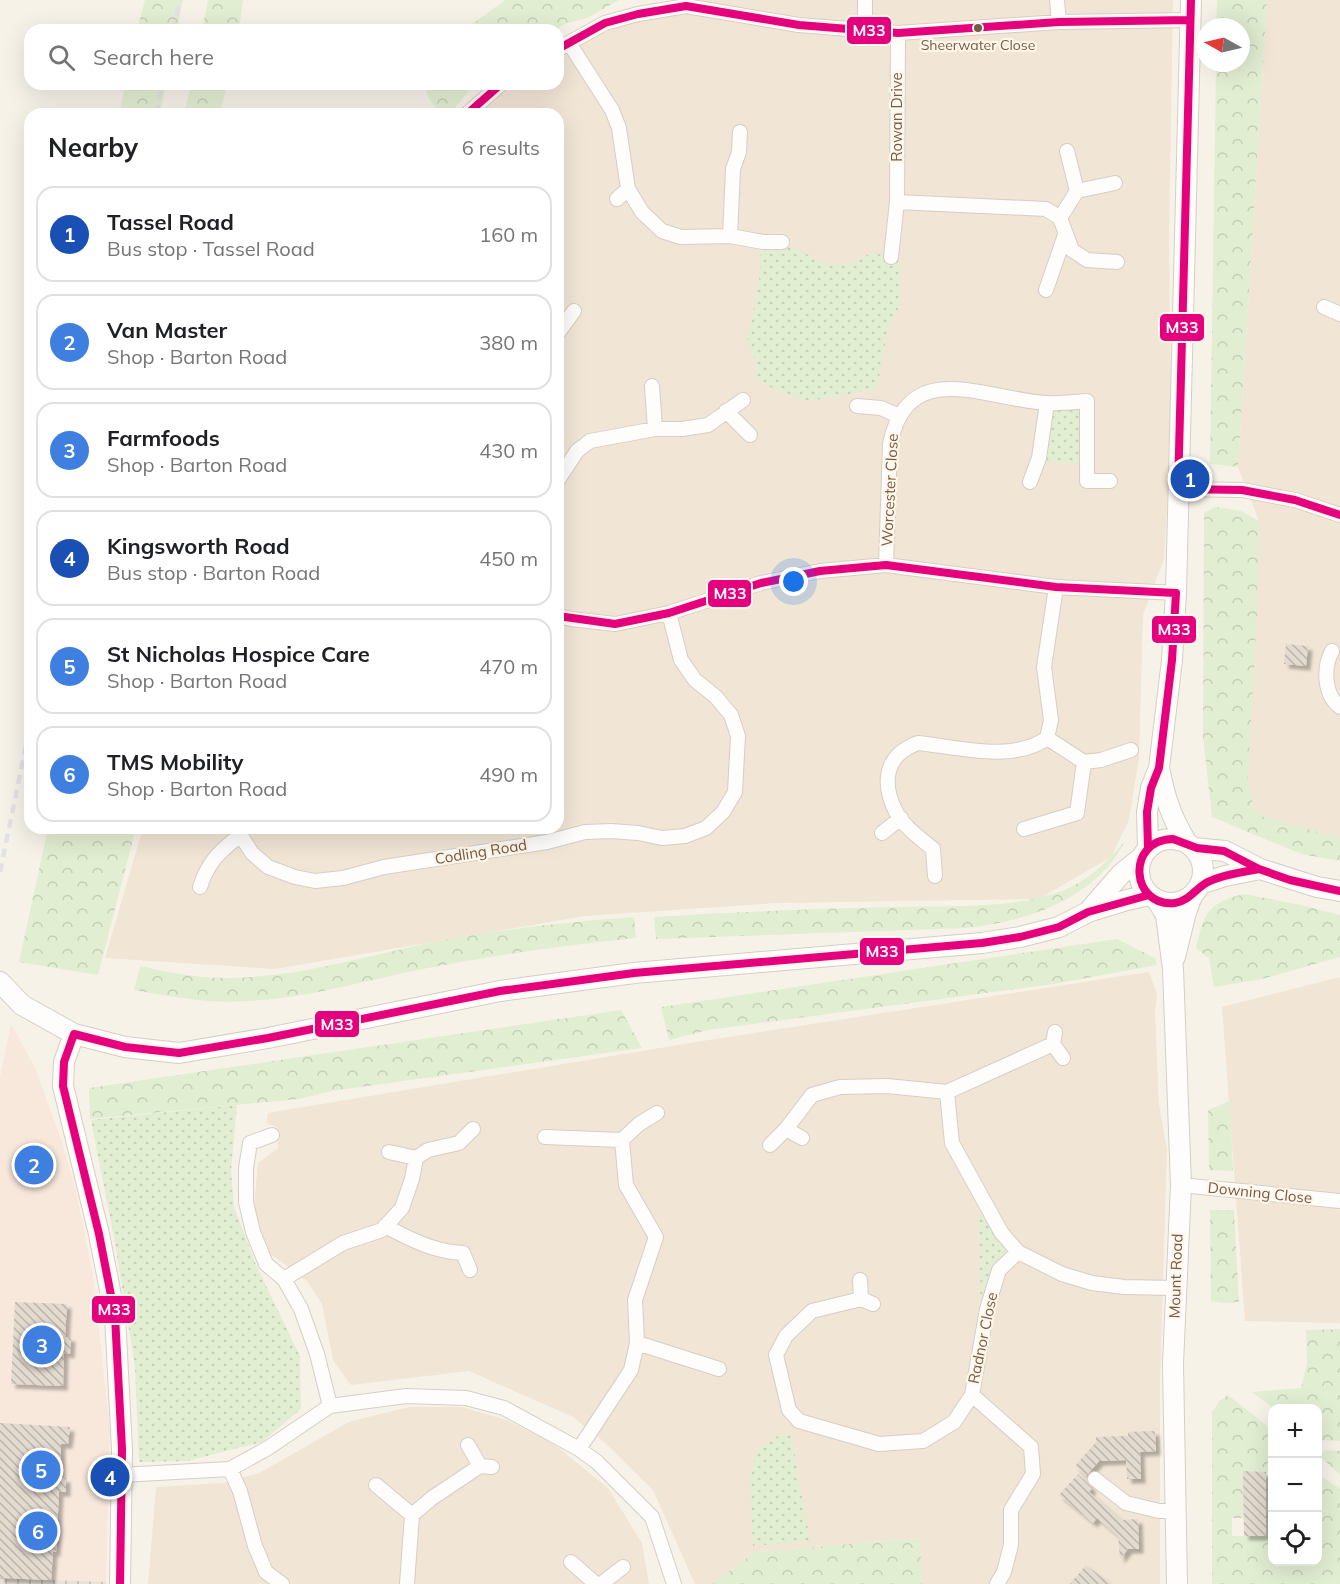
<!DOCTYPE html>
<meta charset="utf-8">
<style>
body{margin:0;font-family:Mulish,sans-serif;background:#f2f2f2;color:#202124}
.controls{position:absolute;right:18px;bottom:18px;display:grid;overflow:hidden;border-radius:12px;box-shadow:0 6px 24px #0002}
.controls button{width:54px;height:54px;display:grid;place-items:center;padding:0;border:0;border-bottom:2px solid #e0e0e0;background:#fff;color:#202124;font:30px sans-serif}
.compass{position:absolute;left:1196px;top:18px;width:54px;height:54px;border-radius:50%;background:#fff;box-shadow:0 6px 24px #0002;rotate:278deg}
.you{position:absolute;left:794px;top:582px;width:21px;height:21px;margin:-15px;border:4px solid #fff;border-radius:50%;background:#1a73e8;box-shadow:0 0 0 9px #1a73e833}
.badge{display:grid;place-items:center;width:39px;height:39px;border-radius:50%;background:#a38f80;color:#fff;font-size:20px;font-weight:700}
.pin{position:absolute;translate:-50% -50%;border:3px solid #fff;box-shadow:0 2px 6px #0006}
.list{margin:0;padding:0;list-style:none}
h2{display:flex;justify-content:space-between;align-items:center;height:78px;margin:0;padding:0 24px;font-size:26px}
h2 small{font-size:20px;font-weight:400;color:#757577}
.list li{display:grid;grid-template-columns:39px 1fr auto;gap:18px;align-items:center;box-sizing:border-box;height:96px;margin:0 12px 12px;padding:0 12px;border:2px solid #e0e0e0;border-radius:18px}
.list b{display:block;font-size:22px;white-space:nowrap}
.list p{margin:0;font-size:20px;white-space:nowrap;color:#757577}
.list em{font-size:20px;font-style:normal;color:#757577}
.icon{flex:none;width:33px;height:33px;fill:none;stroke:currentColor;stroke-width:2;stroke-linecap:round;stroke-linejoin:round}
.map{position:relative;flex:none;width:1340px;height:1584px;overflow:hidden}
.search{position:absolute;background:#fff;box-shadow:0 6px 24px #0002;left:24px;top:24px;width:540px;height:66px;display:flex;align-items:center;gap:15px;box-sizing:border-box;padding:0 21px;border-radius:18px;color:#757577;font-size:22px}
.panel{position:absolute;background:#fff;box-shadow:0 6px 24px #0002;left:24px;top:108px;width:540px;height:726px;border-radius:18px}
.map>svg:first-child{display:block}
.residential{fill:#f1e5d5}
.commercial{fill:#f8e7db}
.industrial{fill:url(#industrial-grid)}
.grass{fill:url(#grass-dots)}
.forest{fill:url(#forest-crowns);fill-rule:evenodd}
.building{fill:url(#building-back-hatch);filter:url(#shadow)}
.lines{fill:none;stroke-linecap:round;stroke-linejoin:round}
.street-casing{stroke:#d6cec6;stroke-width:16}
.secondary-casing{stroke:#d6cec5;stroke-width:22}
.street{stroke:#fefdfc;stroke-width:14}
.secondary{stroke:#fefdfc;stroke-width:20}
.rail{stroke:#e4e1e5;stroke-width:4.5;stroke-dasharray:9 6;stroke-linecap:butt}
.bus-1-casing{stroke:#fff7e9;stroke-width:12}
.bus-1{stroke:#e5007d;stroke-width:8}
.bus-dot{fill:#765a48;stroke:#fff7e9;stroke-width:2}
.labels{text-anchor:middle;stroke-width:4.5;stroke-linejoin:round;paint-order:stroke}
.bus-label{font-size:14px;fill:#765a48;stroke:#fff7e9}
.street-label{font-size:15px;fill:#765a48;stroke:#fff7e9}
.line-badge{stroke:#fff7e9;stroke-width:2}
.badge-label{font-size:16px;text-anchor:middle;font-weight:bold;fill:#fff}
</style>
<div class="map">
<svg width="1340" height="1584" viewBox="0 0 1340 1584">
<defs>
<pattern id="industrial-grid" width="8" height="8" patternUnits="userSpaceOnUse" patternTransform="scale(1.5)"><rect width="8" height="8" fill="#eae2d9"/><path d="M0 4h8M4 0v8" fill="none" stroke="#c2bab2"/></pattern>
<pattern id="grass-dots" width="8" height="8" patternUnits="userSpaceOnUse" patternTransform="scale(1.5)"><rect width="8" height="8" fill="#e2eed2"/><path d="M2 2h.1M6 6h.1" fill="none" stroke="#c5ceb6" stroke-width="1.8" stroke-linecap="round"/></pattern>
<pattern id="forest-crowns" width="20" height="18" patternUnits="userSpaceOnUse" patternTransform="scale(1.5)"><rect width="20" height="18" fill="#e2eed2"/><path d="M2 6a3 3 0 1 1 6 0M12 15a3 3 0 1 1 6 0" fill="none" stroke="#c5ceb6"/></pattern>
<pattern id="building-back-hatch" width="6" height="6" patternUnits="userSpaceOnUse" patternTransform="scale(1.5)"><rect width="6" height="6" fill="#e3dad0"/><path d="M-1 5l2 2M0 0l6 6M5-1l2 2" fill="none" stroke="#bdb4ab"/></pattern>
<filter id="shadow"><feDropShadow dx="4.5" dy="4.5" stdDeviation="1.5" flood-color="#0004"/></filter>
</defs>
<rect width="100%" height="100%" fill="#f7f2e8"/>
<!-- residential -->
<path class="residential" d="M690,0H1173L1169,237L1171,431L1164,559L1143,615L1139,758L1129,820L1111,857L1039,899L777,903L585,916L275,969L105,958L143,828H558V114H467L501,84H558V49L605,23Z
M1267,0H1340V838L1261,816L1253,806L1248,778L1259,521L1238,467Z
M1149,972L1157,994L1155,1012L1159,1105L1167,1149L1160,1382V1584H922L919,1538L756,1552L712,1584H695L653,1490L603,1441L573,1417L469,1371L351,1385L333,1360L322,1304L307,1281L265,1250L253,1217L258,1163L278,1148L277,1127L266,1123L268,1113L702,1041Z
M1340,977V1323L1245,1321L1222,1007Z
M410,1407H461L507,1420L551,1442L608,1488L642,1543L649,1584H148L156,1487L223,1483L259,1473L351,1421Z"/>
<!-- commercial -->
<path class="commercial" d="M11,1024L35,1068L61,1139L76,1191L93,1276L110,1430L106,1582L0,1578V1077Z"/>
<!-- industrial -->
<path class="industrial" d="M0,1578L106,1582V1584H0Z"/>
<!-- grass -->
<path class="grass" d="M764,246L794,248L829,265L847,264L872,253L900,258L899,307L887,332L877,389L809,401L784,394L757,380L756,361L747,343L760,275V250Z
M1049,406L1086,408L1082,464L1047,462Z
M237,1105L231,1171L234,1207L256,1265L300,1356L301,1409L262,1442L187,1461L139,1462L135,1367L115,1243L91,1120Z
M979,1212L1016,1253L999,1270L981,1322Z
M782,1433L791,1434L810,1541L753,1546L750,1481L756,1451Z"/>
<!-- forest -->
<path class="forest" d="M145,0H183L177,30H137Z
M208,0H243L239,30H202Z
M505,0H619L587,18L565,24L555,30H464Z
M1217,0H1267L1238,467L1210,464L1216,63H1241V27H1216Z
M125,84H166L160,114H119Z
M191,84H227L220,114H184Z
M425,84H474L450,114C435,112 426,98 425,84Z
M1215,507L1241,511L1259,521L1257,614L1248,778L1253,806L1261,816L1340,838V861L1301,854L1212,817L1203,737L1204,513Z
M48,828H136L98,975L19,962Z
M1125,841C1096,899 1026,922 966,928L656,939L654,917C732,912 811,909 890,907C944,905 1010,910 1062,891C1088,881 1107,862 1125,841Z
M1245,894L1301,905L1340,915V957L1262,979L1214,987L1209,958L1196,948C1204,914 1207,902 1245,894Z
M634,917L636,938C566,945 497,955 428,968C367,980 309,998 248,1001C209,1004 172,997 134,990L140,966C168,972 196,978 225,978C299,978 372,954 444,940C507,928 570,922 634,917Z
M1117,939L1155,958L1157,965L1054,984L708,1030L669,1040L661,1007Z
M621,1010L642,1048L332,1091L299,1099L90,1119L89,1088Z
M1230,1101L1233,1171L1209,1170L1208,1110Z
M1210,1210H1234L1239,1302L1222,1303L1211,1301Z
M1340,1329V1441L1318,1440V1408H1273L1252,1392L1301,1388L1307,1363L1306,1330Z
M1228,1395L1270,1428L1268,1437L1272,1439V1562H1318V1474L1340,1489V1584H1212V1413L1219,1401ZM1248,1472H1266V1536H1232V1518H1248Z
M1325,1450L1340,1451V1475L1320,1456Z
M920,1538L922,1584H712L755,1552Z"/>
<!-- building -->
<path class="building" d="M1286,644L1308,646L1306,666L1284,664Z
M15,1302L67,1304L65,1337H71L70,1354L64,1353L63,1386L11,1384Z
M0,1423L70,1427L68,1444H61L60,1478H66V1492H59L56,1552H53L51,1580L0,1578Z
M1155,1431L1156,1451L1140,1452L1141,1479H1127L1126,1460L1099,1461L1086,1476L1075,1466L1096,1442V1437L1128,1436V1432Z
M1243,1471L1266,1472V1536H1244Z
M1078,1474L1092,1488L1089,1492L1122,1520L1138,1519L1139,1549H1128L1120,1559L1118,1536L1097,1518L1093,1523L1059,1495Z
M1086,1565L1110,1584H1070Z"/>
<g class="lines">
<defs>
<path id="street" d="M1057,0L1059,22
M865,31V0
M569,43L612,110L619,128L628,189L642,212L662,231L681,237L730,236L763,242H782
M558,49L605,23L638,14L686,6L799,25L898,33L1059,22L1190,20
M467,114L501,84
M1067,151L1077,191
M617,199L628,189
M897,202L1046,209L1060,218L1072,250L1087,260L1117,262
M1060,218L1077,191L1115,183
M730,236L733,169L739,152L740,132
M891,257L897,202L898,33
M1046,290L1065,235
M1324,307L1340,314
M558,333L574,311
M652,386L655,429
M857,406L881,408L899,416
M726,411L750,435
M558,480L577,451L590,441L655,429H682L708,425L743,400
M1030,482L1039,458L1047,403
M1178,489L1242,490L1295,500L1340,515
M886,565L890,444C908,356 985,399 1046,403C1060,404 1074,402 1087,401V481H1110
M1056,587L1044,667L1051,720L1047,738L1084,762
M558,616L571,619L615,624L669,613L761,583L820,571L886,565L1056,587L1176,593
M1332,651C1323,668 1324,695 1340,707
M236,828L252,853L268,867L295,877L315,881L343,878L384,867L547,842L585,832L611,831L638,833L662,838L685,836L706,828L723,812L735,792L738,736L731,715L716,697L695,680L681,660L669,613
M1024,829L1077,813L1084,762L1101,760L1131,750
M882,833L901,818
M935,876L933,849C921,839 903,826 896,812C881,782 885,755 918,743C957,747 1013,763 1047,738
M200,887C208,862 219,852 239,836
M1055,1032L1053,1044L1063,1058
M947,1092L952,1143L1001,1232L1018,1252L1062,1274L1092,1283L1124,1287L1175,1288
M786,1129L802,1138
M272,1135L250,1143L246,1168V1202L253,1232L266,1264L284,1279L301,1309L317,1354L330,1406
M545,1137L622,1140L639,1124L657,1113
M770,1145L786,1129L812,1095L840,1087L887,1086L947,1092L1053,1044
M389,1152L416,1158
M1181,1185L1340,1201
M385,1226C410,1239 434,1252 463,1253L470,1270
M284,1279L343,1243L382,1230L402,1208L412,1179L416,1158L428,1150L459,1143L473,1129
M860,1280L861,1299L873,1304
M861,1299L812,1311L786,1336L776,1355L789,1410L799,1421L879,1444L923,1441L954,1422L972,1395L987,1309L999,1270L1018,1252
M637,1343L719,1369
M972,1395L1031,1447L1033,1474L1011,1510V1545L1004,1572L997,1584
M468,1445L480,1466L492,1467
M579,1449L631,1370L637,1343L635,1300L656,1237L626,1185L622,1140
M230,1469L240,1491L255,1546L266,1572L282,1584
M121,1475L230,1469L268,1448L330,1406L406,1396L466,1398L504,1408L579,1449L597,1462L652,1517L674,1584
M1095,1479L1126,1503L1159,1511H1177
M376,1485L412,1515
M571,1562L596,1584
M407,1584L412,1515L432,1498L480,1466
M601,1584L623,1567"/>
<path id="secondary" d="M1159,768C1165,798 1171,817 1187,843
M1139 871a32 32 0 1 1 64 0a32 32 0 1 1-64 0Z
M1148,848L1147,812L1151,788L1159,768L1172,660L1176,593L1191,0
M1193,848L1225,851L1260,869L1317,887L1340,891
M1200,884L1225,876L1260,869
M1157,900L1166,915L1173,969L1181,1185L1173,1364L1177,1584
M1088,912L1121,874L1142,857
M1175,957L1186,912L1193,894
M0,982L22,1005L74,1034L125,1047L179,1053L268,1038L500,991L634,973L982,943L1020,937L1059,927L1088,912L1127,900L1149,895
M74,1034L64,1062L63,1086L99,1234L115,1316L122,1449L120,1584"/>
</defs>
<!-- street casing -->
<use href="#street" class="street-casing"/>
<!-- secondary casing -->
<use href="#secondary" class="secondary-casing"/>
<!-- street -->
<use href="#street" class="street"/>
<!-- secondary -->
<use href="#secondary" class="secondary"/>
<!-- rail -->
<path class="rail" d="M173,30L180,0
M156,114L162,84
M0,872L30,726"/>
<defs>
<path id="bus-1" d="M1191,0L1178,489L1242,490L1295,500L1340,515
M558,49L605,23L638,14L686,6L799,25L898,33L1059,22L1190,20
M467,114L501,84
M558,616L615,624L669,613L761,583L820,571L886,565L1056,587L1176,593L1172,660L1159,768L1151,788L1147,812L1148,848
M1173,839L1197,848L1224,851L1259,869C1243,872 1225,874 1210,881C1197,886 1190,901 1175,903C1131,908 1125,840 1173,839Z
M1259,869L1290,880L1340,891
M120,1584L122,1449L115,1316L99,1234L63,1086L64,1062L74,1034L125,1047L179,1053L268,1038L500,991L634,973L982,943L1020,937L1059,927L1088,912L1149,895"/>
</defs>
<!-- bus-1 casing -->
<use href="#bus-1" class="bus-1-casing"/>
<!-- bus-1 -->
<use href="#bus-1" class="bus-1"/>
</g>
<!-- markers -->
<circle class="bus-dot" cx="978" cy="28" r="5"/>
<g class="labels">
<!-- bus labels -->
<g class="bus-label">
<text x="978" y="50">Sheerwater Close</text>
</g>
<!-- street labels -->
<g class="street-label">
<text transform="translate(897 117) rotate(-90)" y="5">Rowan Drive</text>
<text transform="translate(890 490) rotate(-87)" y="5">Worcester Close</text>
<text transform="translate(481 852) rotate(-9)" y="5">Codling Road</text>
<text transform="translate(1260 1193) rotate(6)" y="5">Downing Close</text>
<text transform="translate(1176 1276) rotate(-88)" y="5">Mount Road</text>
<text transform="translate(983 1338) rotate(-78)" y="5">Radnor Close</text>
</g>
</g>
<g class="line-badge">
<rect x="846" y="16" width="46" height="29" rx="6" fill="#e5007d"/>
<rect x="1159" y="313" width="46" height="29" rx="6" fill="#e5007d"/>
<rect x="707" y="579" width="45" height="29" rx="6" fill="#e5007d"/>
<rect x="1151" y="615" width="46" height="29" rx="6" fill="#e5007d"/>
<rect x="859" y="937" width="46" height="29" rx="6" fill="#e5007d"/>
<rect x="314" y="1010" width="46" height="28" rx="6" fill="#e5007d"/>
<rect x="91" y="1295" width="45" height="29" rx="6" fill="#e5007d"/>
</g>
<g class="badge-label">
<text x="869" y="36">M33</text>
<text x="1182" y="333">M33</text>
<text x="730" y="599">M33</text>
<text x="1174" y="635">M33</text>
<text x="882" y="957">M33</text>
<text x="337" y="1030">M33</text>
<text x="114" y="1315">M33</text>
</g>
</svg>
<div class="controls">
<button>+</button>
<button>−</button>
<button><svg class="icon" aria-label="locate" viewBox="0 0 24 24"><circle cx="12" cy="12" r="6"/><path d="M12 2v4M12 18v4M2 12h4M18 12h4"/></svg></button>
</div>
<svg class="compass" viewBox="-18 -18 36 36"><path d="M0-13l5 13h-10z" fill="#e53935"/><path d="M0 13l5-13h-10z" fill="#757577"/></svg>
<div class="you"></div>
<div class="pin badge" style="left:1190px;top:479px;background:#1a4fb4">1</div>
<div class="pin badge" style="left:34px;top:1165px;background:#3f7fe0">2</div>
<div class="pin badge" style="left:42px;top:1345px;background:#3f7fe0">3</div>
<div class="pin badge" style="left:110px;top:1477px;background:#1a4fb4">4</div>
<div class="pin badge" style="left:41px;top:1470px;background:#3f7fe0">5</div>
<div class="pin badge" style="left:38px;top:1531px;background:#3f7fe0">6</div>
<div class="search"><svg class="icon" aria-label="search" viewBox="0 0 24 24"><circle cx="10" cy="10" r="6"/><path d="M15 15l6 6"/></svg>Search here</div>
<section class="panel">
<h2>Nearby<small>6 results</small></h2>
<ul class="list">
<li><span class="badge" style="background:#1a4fb4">1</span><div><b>Tassel Road</b><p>Bus stop · Tassel Road</p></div><em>160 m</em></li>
<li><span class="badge" style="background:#3f7fe0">2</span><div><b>Van Master</b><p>Shop · Barton Road</p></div><em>380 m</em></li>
<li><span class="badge" style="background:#3f7fe0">3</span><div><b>Farmfoods</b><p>Shop · Barton Road</p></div><em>430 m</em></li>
<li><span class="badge" style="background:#1a4fb4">4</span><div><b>Kingsworth Road</b><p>Bus stop · Barton Road</p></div><em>450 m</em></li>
<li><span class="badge" style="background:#3f7fe0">5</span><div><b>St Nicholas Hospice Care</b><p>Shop · Barton Road</p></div><em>470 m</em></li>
<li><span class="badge" style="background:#3f7fe0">6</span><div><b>TMS Mobility</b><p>Shop · Barton Road</p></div><em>490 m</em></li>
</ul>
</section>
</div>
